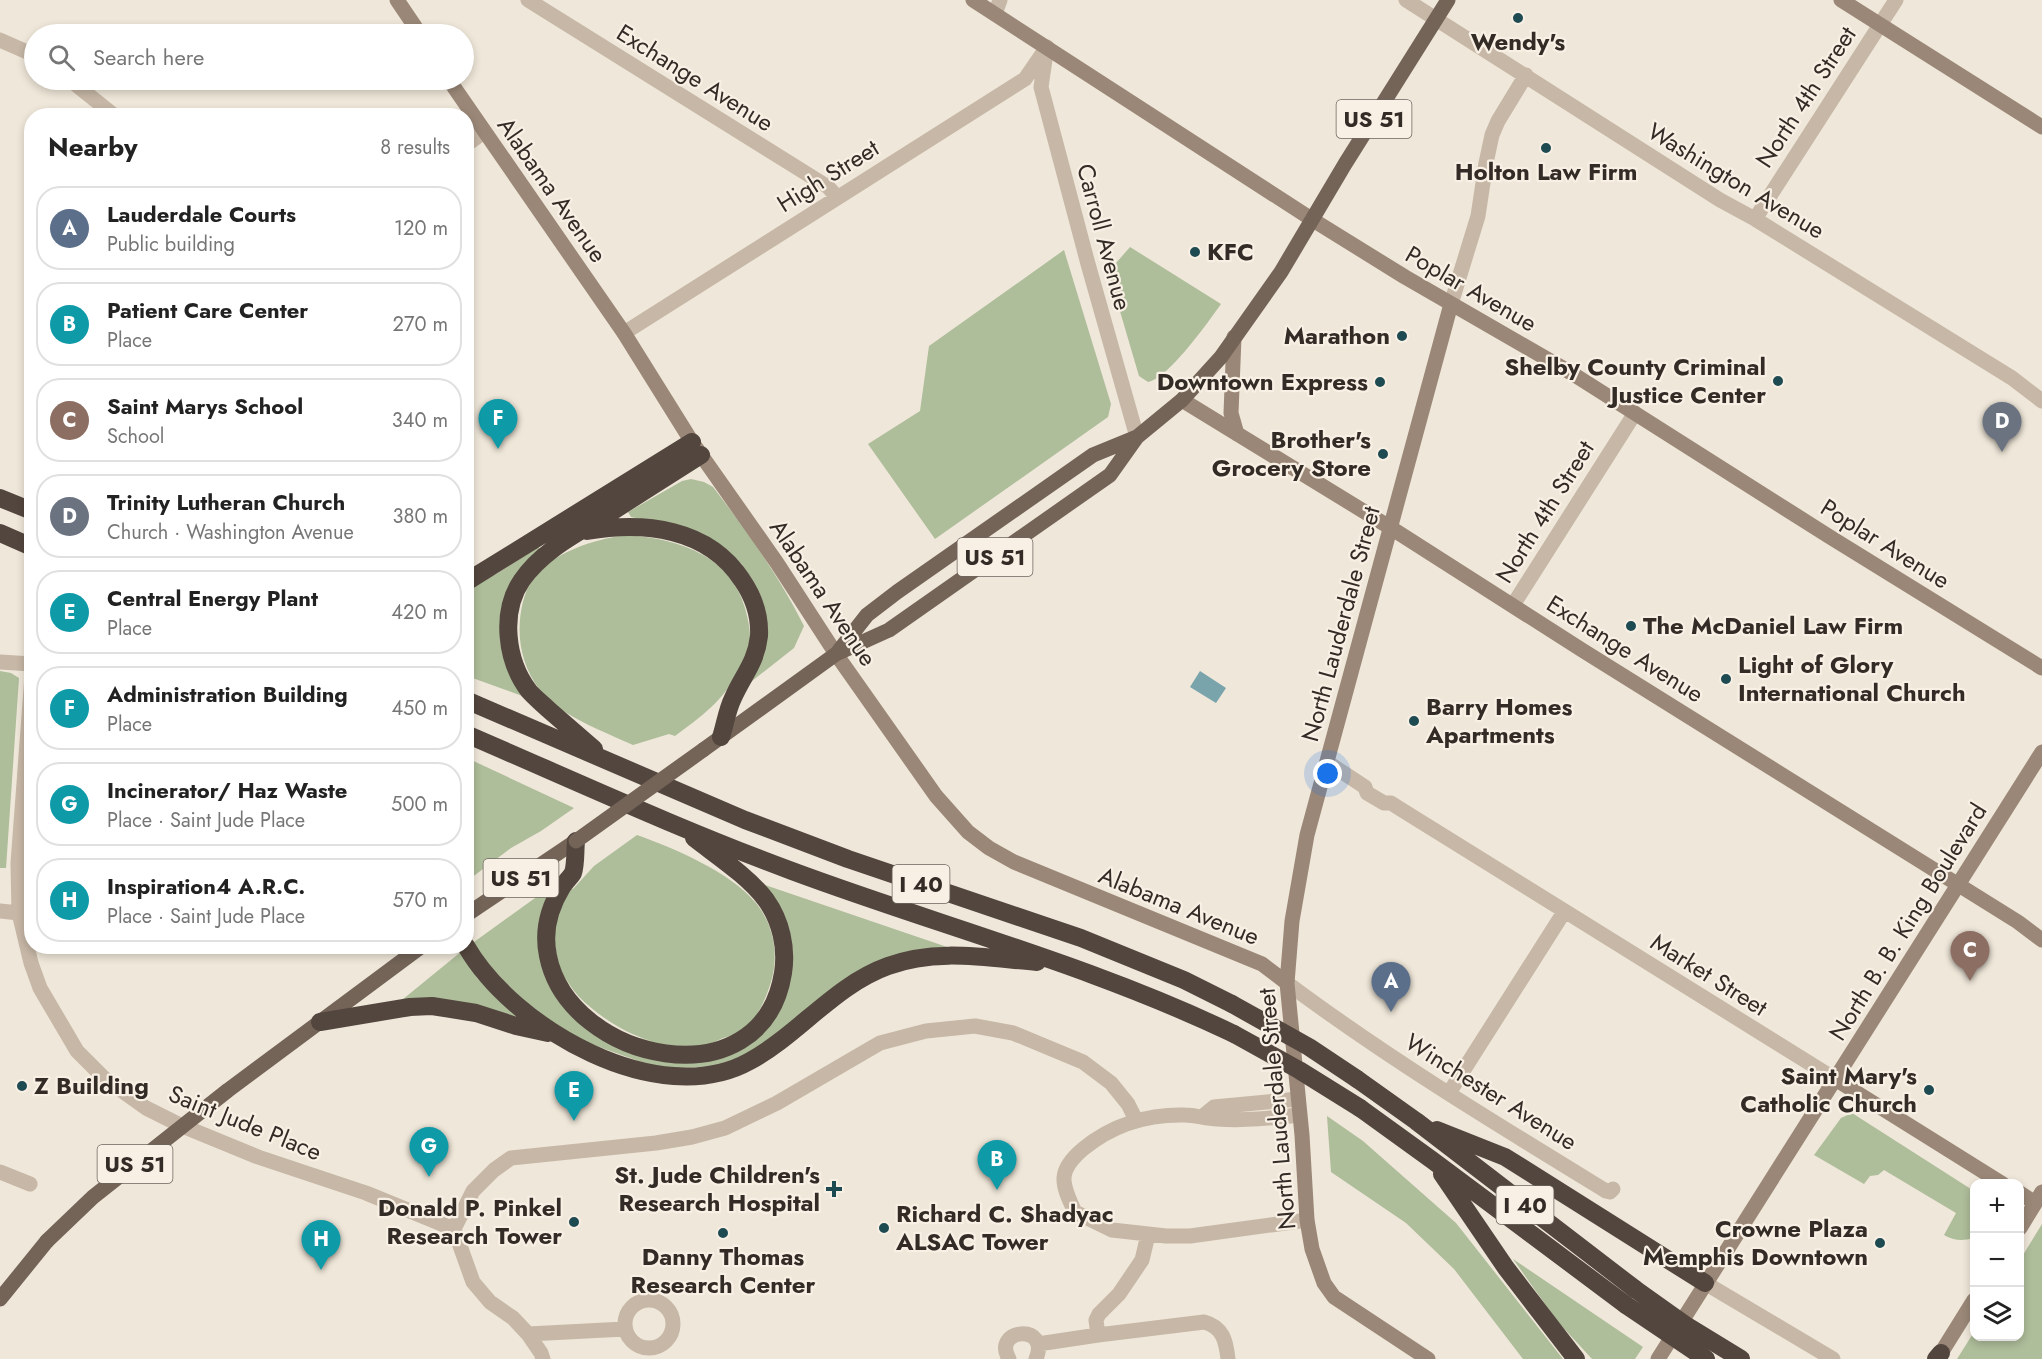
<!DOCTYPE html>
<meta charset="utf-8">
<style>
body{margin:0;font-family:Jost,sans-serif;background:#f6f6f6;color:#222}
.controls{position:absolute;right:18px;bottom:18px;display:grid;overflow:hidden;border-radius:12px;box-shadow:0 3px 9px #0003}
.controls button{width:54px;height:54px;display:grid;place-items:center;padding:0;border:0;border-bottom:2px solid #e0e0e0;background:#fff;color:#222;font:30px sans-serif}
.you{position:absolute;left:1328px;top:774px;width:21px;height:21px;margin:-15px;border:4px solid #fff;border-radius:50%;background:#1a73e8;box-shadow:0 0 0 9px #1a73e833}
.badge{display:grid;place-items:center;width:39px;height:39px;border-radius:50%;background:#1e4a52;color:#fff;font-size:20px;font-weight:700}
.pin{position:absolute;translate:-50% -50px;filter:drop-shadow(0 2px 3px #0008)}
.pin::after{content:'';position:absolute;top:32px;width:21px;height:18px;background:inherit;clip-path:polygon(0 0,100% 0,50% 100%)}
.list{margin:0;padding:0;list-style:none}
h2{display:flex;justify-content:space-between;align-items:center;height:78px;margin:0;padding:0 24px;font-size:26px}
h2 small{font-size:20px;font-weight:400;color:#767676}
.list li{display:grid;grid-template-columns:39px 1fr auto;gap:18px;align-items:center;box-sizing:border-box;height:84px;margin:0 12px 12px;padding:0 12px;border:2px solid #e0e0e0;border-radius:24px}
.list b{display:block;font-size:22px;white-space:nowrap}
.list p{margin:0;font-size:20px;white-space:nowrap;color:#767676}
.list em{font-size:20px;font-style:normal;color:#767676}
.icon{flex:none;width:33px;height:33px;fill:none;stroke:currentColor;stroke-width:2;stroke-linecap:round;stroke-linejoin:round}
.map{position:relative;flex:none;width:2042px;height:1359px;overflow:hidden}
.search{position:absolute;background:#fff;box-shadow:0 3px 9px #0003;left:24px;top:24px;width:450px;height:66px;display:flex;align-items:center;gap:15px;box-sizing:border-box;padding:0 21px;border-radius:33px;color:#767676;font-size:22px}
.panel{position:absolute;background:#fff;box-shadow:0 3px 9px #0003;left:24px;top:108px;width:450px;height:846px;border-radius:24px}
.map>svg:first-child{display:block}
.green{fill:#aebd9a}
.water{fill:#79a4ab}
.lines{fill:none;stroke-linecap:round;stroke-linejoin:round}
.street{stroke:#c6b7a6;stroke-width:15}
.secondary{stroke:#9a8777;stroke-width:15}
.primary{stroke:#746458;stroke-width:15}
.highway{stroke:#53463e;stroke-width:18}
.primary-bridge{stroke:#746458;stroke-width:15}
.highway-bridge{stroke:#53463e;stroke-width:18}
.poi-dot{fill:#1e4a52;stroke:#f8f0e4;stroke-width:2}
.labels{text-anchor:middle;stroke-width:4.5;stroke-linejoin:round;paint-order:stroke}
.shield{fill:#f8f0e4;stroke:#6e665f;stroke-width:1.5}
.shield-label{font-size:22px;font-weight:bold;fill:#332b26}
.poi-label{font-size:24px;font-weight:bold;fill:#332b26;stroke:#f8f0e4;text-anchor:end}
.street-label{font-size:24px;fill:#332b26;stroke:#f8f0e4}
</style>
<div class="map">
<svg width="2042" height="1359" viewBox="0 0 2042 1359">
<rect width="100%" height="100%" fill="#efe7d9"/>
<!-- green -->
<path class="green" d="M1130,247L1221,304C1209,321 1168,379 1148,382L1139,376L1107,267L1116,263Z
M1064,250L1111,404L1108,417L935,539L868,444L920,411L929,346Z
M691,479L704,482L713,487C747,531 779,576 804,626L794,648L747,685L762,600L742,564L707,539L676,526L631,517L628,512L682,481Z
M625,535C675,538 730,554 745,608C748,619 751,632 750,644C749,652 744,662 741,670L738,669C726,700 700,717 675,736L669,734L633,745C605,732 556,714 539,689C521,664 516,636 522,606C524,598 527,587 532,580C552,552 593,540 625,535Z
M538,546L540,549L506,594L525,697L467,676V589L498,573Z
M0,671L11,673L19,678L6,868H0Z
M467,758L574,808L541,831L511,848L467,881Z
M637,835C674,848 730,872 755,902C772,922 778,949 773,974C769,992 757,1023 740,1032C735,1035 729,1036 723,1038C716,1041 709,1045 702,1046C661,1051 619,1032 589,1006C569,990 553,961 555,935C556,918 562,902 568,887L573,889L594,866Z
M560,880L541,924L587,1025L716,1057L787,986L765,885L953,949L928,951L777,1035L741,1058L714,1067L658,1068L577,1039L535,1011L502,981L479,953L474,942Z
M462,951L477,978L521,1020L397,1004Z
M1852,1113L1974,1191V1238C1963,1241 1954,1241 1944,1235L1956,1213L1884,1170L1878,1175L1870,1176L1864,1184L1814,1155L1841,1118Z
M1327,1116L1363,1141L1456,1223L1563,1359H1523L1454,1269L1406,1223L1331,1172Z
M2042,1224V1359H1957L1974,1332V1336H2020V1260Z
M1513,1259L1643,1347L1635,1359H1592L1558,1322Z"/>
<!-- water -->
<path class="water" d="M1200,671L1226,688L1216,703L1190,687Z"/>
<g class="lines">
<!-- street -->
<path class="street" d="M528,0L828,187L837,197
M1406,0L1720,200L1755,219L2012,378L2042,401
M995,14L1000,0
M0,40L34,55
M1046,53L1041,87L1088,264L1137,437
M70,80L115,116
M466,145L484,132
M1755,219L1896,0
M1451,304L1478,216L1486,163L1492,135L1498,121L1526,75
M624,333L1025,79L1047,47
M1513,605L1635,413
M0,662L32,664
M32,676L18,863L19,913L31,963L40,988L77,1051L104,1078L146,1108L180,1125L258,1157L366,1193L454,1229L473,1282L490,1302L513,1318L528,1334L541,1353L543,1359
M1327,762L1365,787L1367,793L1384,803H1391L1402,810L1835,1079
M0,911L19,913
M1287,983C1389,1059 1498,1125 1606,1191L1610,1192L1613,1189
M1449,1093L1564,912
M1299,1115C1272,1118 1245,1121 1217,1119C1206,1119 1196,1115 1185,1115C1148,1114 1112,1125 1083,1149C1057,1171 1061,1183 1075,1212L1112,1230L1166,1236H1190L1307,1220
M1203,1116L1214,1107L1298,1099
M0,1172L30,1184
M454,1229L473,1191L494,1170L511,1158L656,1143L692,1137L725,1128L777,1103L880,1043L926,1031L975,1026L1013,1033L1083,1062L1111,1083L1128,1104L1136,1120
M1705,1283L1833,1359
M625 1324a24 24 0 1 1 48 0a24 24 0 1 1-48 0Z
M528,1334L625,1329
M1098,1335L1204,1322C1223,1327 1226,1341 1228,1359
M1038,1344L1098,1335L1096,1320L1099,1314L1119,1294L1142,1260L1148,1235
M1009,1359C991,1328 1051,1323 1036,1359"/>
<!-- secondary -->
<path class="secondary" d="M397,0L420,34
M973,0L1313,220L1405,277L1573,374L1830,537L2042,668
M1841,0L2042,127
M449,80L624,333L692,442L777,563L836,654L936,796L968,832L989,848L1014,862L1262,964L1287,983
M1234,337L1231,413L1237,434
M1182,400L1391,528L1582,650L2018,922L2042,940
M1835,1079L2003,1184
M2020,1193L2035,1203
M2020,1228L2042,1192
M1428,1359L1334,1297L1324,1283L1312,1249L1307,1220L1302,1135L1287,983L1292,921L1307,835L1451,304
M1658,1359L2042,752
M1939,1359L1941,1353L1974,1300"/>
<!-- primary -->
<path class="primary" d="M838,652L867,615L897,592L1093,455L1137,437
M703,750L836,654L889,630L1110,475L1137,437L1182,400L1221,357L1281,272L1345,164L1448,0
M466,915L576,841
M227,1091L422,946
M0,1299L47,1241"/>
<!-- highway -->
<path class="highway" d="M0,498L32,511
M587,531C644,521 708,528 742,580C753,596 760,616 759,636C756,663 743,675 733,698C727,710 725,725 721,737
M0,533L32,547
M466,582L692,442
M466,700L745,820L848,859L1081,938L1184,980L1232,1004
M466,734C575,781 681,830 792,871C940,926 1090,965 1234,1034
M594,749C579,736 564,723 549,710C543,704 535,698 529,691C506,661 500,612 522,580C542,551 576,534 605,516C637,496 669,475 701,455
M576,841C575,850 576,864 573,873C570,878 565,882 562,887C549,908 543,932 548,956C569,1062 762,1104 783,973C787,948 781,921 766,900C748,876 717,856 694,838
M466,946C513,1028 659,1112 750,1061C799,1034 835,985 888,966C936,948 987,958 1037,962
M320,1022L410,1007L432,1006L476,1013L516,1026L548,1033
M1357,1079L1416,1121L1635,1289
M1360,1108L1432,1160L1626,1305
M1437,1130L1505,1157L1705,1283
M1442,1174L1506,1268L1576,1359
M1936,1359L1941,1353"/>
<!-- primary-bridge -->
<path class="primary-bridge" d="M576,841L703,750
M47,1241L93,1197L227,1091"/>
<!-- highway-bridge -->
<path class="highway-bridge" d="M1232,1004L1309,1047L1357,1079
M1234,1034L1299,1070L1360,1108
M1635,1289L1687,1326L1741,1359
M1626,1305L1706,1359"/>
</g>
<!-- markers -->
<g class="poi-dot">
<circle cx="1518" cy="18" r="6"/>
<circle cx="1546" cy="148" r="6"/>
<circle cx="1195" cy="252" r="6"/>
<circle cx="1402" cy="336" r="6"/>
<circle cx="1778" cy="381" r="6"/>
<circle cx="1380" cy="382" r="6"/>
<circle cx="1383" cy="454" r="6"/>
<circle cx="1631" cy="626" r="6"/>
<circle cx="1726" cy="679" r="6"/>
<circle cx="1414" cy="721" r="6"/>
<circle cx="22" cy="1086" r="6"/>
<circle cx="1929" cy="1090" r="6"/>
<path d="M831 1180h6v6h6v6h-6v6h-6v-6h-6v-6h6z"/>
<circle cx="574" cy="1222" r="6"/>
<circle cx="884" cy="1228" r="6"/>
<circle cx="723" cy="1233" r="6"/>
<circle cx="1880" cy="1243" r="6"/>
</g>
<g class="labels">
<!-- shield labels -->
<g class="shield">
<rect x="1336.5" y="100" width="75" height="38" rx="4.5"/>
<rect x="957.5" y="538" width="75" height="38" rx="4.5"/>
<rect x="483.5" y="859" width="75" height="38" rx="4.5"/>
<rect x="892.5" y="865" width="57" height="38" rx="4.5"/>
<rect x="97.5" y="1145" width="75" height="38" rx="4.5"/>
<rect x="1496.5" y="1186" width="57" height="38" rx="4.5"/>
</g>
<g class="shield-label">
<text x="1374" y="127">US 51</text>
<text x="995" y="565">US 51</text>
<text x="521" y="886">US 51</text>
<text x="921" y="892">I 40</text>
<text x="135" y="1172">US 51</text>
<text x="1525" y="1213">I 40</text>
</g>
<!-- poi labels -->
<g class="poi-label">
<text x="1518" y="50" text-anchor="middle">Wendy's</text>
<text x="1546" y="180" text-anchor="middle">Holton Law Firm</text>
<text x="1207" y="260" text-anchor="start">KFC</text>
<text x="1390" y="344">Marathon</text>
<text x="1766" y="375">Shelby County Criminal<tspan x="1766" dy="28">Justice Center</tspan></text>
<text x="1368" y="390">Downtown Express</text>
<text x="1371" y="448">Brother's<tspan x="1371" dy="28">Grocery Store</tspan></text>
<text x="1643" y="634" text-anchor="start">The McDaniel Law Firm</text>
<text x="1738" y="673" text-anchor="start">Light of Glory<tspan x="1738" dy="28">International Church</tspan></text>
<text x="1426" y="715" text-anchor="start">Barry Homes<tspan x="1426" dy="28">Apartments</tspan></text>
<text x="1917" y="1084">Saint Mary's<tspan x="1917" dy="28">Catholic Church</tspan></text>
<text x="34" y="1094" text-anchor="start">Z Building</text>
<text x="820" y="1183">St. Jude Children's<tspan x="820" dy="28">Research Hospital</tspan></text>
<text x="562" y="1216">Donald P. Pinkel<tspan x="562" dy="28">Research Tower</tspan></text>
<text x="896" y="1222" text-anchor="start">Richard C. Shadyac<tspan x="896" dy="28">ALSAC Tower</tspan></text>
<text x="1868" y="1237">Crowne Plaza<tspan x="1868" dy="28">Memphis Downtown</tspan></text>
<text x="723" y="1265" text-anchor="middle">Danny Thomas<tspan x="723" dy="28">Research Center</tspan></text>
</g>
<!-- street labels -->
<g class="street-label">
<text transform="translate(695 78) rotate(32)" y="8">Exchange Avenue</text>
<text transform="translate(1806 97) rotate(-57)" y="8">North 4th Street</text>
<text transform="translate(828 176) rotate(-32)" y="8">High Street</text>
<text transform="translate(1736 181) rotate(31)" y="8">Washington Avenue</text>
<text transform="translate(552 190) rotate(55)" y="8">Alabama Avenue</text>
<text transform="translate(1104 237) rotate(75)" y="8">Carroll Avenue</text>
<text transform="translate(1471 289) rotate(30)" y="8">Poplar Avenue</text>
<text transform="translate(1545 512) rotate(-58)" y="8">North 4th Street</text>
<text transform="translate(1885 544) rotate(32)" y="8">Poplar Avenue</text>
<text transform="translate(823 593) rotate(56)" y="8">Alabama Avenue</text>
<text transform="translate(1341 624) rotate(-75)" y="8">North Lauderdale Street</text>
<text transform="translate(1625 649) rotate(32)" y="8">Exchange Avenue</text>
<text transform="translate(1179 906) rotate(22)" y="8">Alabama Avenue</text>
<text transform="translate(1908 922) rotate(-58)" y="8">North B. B. King Boulevard</text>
<text transform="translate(1709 975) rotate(32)" y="8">Market Street</text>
<text transform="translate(1491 1092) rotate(32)" y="8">Winchester Avenue</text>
<text transform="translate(1277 1109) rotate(-95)" y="8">North Lauderdale Street</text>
<text transform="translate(245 1123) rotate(22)" y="8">Saint Jude Place</text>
</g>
</g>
</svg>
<div class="controls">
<button>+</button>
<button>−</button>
<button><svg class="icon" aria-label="layers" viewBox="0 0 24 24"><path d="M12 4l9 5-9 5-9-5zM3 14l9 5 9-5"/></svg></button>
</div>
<div class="you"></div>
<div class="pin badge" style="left:1391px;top:1012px;background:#5c6f8a">A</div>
<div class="pin badge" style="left:997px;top:1190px;background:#0f9aa8">B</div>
<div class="pin badge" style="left:1970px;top:981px;background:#8d6e63">C</div>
<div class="pin badge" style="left:2002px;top:452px;background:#6b7280">D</div>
<div class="pin badge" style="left:574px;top:1121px;background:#0f9aa8">E</div>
<div class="pin badge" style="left:498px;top:449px;background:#0f9aa8">F</div>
<div class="pin badge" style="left:429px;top:1177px;background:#0f9aa8">G</div>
<div class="pin badge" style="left:321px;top:1270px;background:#0f9aa8">H</div>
<div class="search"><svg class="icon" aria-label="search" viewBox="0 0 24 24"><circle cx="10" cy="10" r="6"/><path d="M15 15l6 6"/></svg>Search here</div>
<section class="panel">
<h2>Nearby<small>8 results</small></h2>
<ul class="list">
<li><span class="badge" style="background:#5c6f8a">A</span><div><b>Lauderdale Courts</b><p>Public building</p></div><em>120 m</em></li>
<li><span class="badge" style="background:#0f9aa8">B</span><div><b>Patient Care Center</b><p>Place</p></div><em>270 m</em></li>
<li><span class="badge" style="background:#8d6e63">C</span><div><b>Saint Marys School</b><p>School</p></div><em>340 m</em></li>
<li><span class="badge" style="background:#6b7280">D</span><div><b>Trinity Lutheran Church</b><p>Church · Washington Avenue</p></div><em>380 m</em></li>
<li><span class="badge" style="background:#0f9aa8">E</span><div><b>Central Energy Plant</b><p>Place</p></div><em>420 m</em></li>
<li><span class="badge" style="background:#0f9aa8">F</span><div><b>Administration Building</b><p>Place</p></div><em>450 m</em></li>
<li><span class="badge" style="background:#0f9aa8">G</span><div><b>Incinerator/ Haz Waste</b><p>Place · Saint Jude Place</p></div><em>500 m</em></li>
<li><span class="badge" style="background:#0f9aa8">H</span><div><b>Inspiration4 A.R.C.</b><p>Place · Saint Jude Place</p></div><em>570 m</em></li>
</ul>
</section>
</div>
